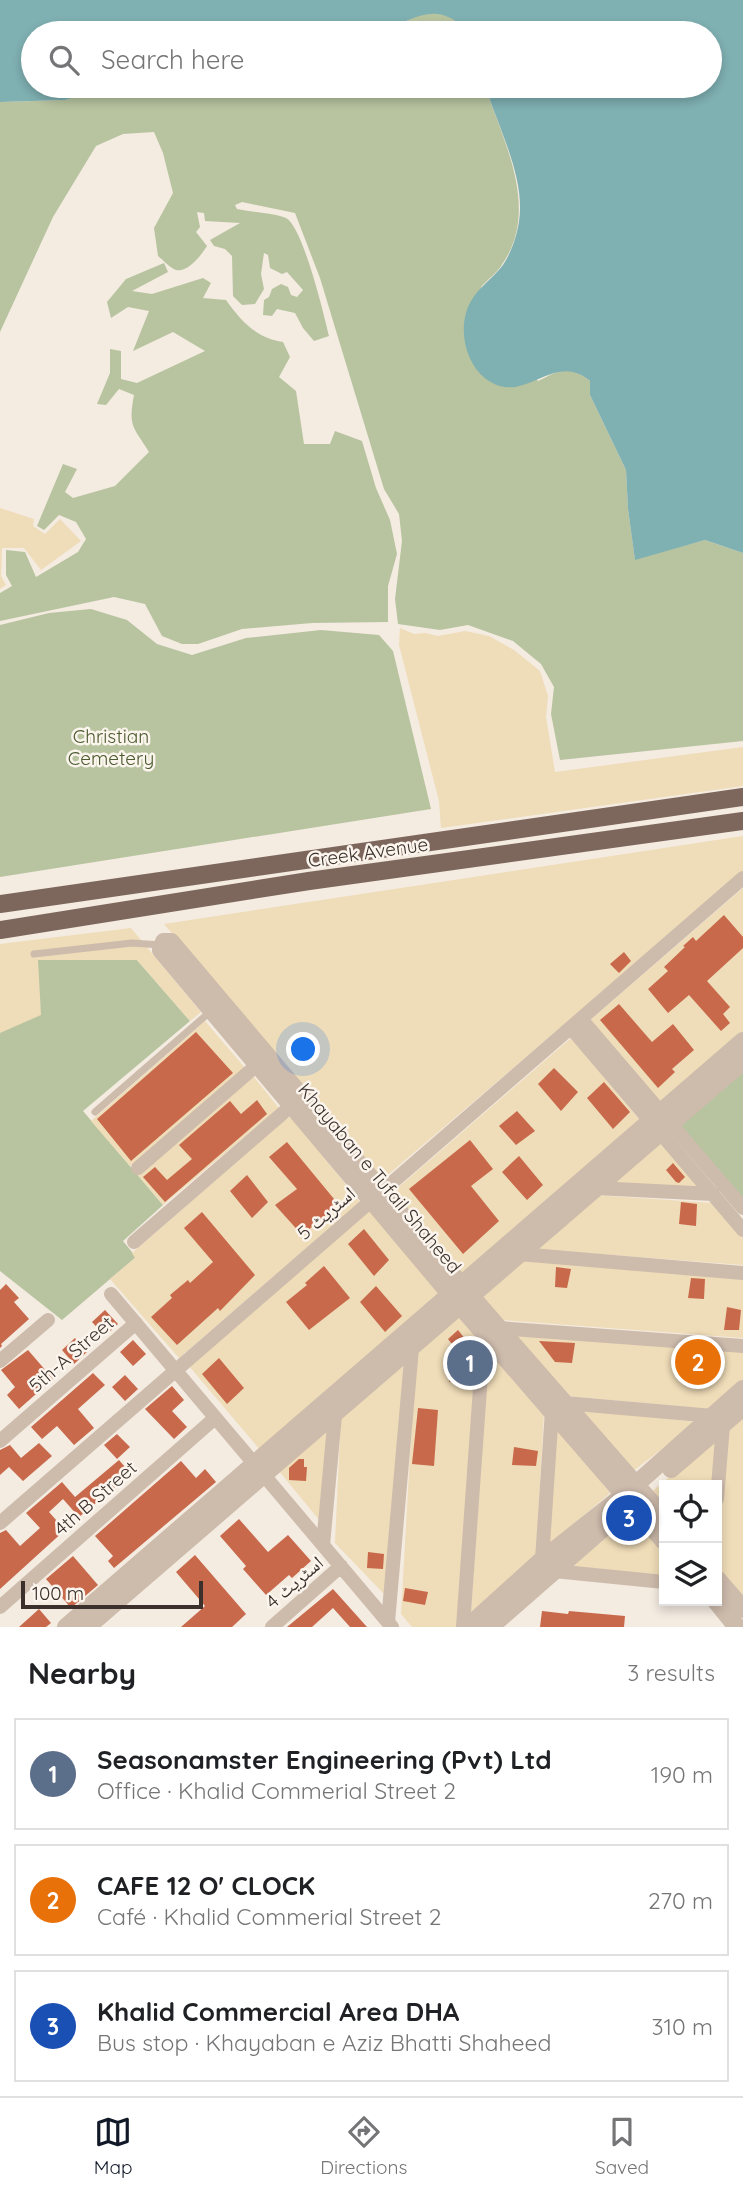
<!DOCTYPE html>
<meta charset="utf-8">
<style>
body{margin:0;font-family:Quicksand,"Noto Naskh Arabic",sans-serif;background:#f2f2f2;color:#202124}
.controls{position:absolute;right:21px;bottom:21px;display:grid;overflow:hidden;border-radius:0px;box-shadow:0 4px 10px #0003}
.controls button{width:63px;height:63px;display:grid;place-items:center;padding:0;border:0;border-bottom:2px solid #e0e0e0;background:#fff;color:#202124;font:35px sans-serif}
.scale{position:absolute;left:21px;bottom:18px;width:182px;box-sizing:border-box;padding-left:7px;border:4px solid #3b302b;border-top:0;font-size:19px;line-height:24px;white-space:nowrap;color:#3b302b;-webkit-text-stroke:5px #fbf5ee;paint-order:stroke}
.you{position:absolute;left:304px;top:1050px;width:24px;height:24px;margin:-18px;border:5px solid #fff;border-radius:50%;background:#1a73e8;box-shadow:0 0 0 10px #1a73e833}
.badge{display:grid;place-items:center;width:46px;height:46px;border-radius:50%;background:#111827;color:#fff;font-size:23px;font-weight:700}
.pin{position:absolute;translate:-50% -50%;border:4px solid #fff;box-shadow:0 2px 7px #0006}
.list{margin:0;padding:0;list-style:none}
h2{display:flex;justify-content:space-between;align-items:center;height:91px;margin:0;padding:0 28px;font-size:30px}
h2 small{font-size:23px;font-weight:400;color:#757577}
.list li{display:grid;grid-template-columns:46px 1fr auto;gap:21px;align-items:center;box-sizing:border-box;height:112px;margin:0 14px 14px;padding:0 14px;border:2px solid #e0e0e0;border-radius:0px}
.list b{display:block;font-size:26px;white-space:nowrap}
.list p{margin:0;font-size:23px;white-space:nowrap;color:#757577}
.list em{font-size:23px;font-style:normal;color:#757577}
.icon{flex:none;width:38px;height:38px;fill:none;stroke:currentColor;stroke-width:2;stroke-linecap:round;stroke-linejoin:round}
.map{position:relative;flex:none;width:743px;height:1627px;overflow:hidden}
.search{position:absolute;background:#fff;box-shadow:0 4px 10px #0003;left:21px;right:21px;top:21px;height:77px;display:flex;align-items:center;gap:18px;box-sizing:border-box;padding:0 24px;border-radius:38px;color:#757577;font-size:26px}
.sheet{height:469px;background:#fff}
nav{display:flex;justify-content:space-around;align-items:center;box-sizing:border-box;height:98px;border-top:2px solid #e0e0e0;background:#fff;font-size:19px;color:#757577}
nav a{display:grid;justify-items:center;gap:4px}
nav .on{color:#111827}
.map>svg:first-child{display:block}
.green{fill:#b8c4a0}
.sand{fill:#efdcb8}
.water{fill:#7fb0b2}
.building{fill:#c8694b}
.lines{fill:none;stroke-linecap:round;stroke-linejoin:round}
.service{stroke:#cdbbac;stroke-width:7}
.minor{stroke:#cdbbac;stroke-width:14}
.tertiary{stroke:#cdbbac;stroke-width:18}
.primary{stroke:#7d675c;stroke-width:18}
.labels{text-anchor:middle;stroke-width:5;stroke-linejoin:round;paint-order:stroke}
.park-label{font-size:19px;fill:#4a5a2e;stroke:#fbf5ee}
.street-label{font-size:19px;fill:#3b302b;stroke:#fbf5ee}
</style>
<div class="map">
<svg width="743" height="1627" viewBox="0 0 743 1627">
<rect width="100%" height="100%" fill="#f4ebe1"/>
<!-- green -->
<path class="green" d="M429,10C449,10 457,17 469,33H381Z
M116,86H485C503,141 540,208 503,263C498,272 488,279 481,287L538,381C559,370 570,364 590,381V395L626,470L628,509L635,559L705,540L743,553V741L560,760L551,714L554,687L541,664L513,641L468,625L440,630L398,624L395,599L402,541L399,514L384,489L320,278L295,213L242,202L235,205L237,209C249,212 276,213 286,218C303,227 324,315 329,336L314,341L303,328L295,313L277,309L272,316L263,315L264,300L269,297L272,289L281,284L288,287L291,295L297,297L303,290L287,272L282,274L270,268L268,255L264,253L261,274L264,289L255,304L242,305L233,296L232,256L225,249L214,246L210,240L240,223L205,221L204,213L197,212L200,227L196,232L207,246C202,254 188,273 176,270C170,268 163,260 158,256L154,228L173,193L163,153L154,132L123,134L96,146L53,217L0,332V102L65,100Z
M164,263L168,272L132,291L152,294L203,278L211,283L203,298L226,300C241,321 256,338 283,342L290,357L279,377L296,391L304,444H330L335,431L362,441L376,488L390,520L397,554L388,586V622L312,623L242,629L198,644H182L162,636L145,604L114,597L0,621V593L12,586L6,575V550L25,552L36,577L78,552L86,539L76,522L59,515L44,530L37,526L63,464L77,469L65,492L73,498L115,486L149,452C133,426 128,427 134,395L119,389L106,405L97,404L110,373V349L121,351V379L137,383L205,351L173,332L133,351L149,311L128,307L111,318L107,302L126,279Z
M91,609L127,620L157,644L192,655L246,638L321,630L379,635L393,651L431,809L0,877V625L49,613Z
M38,960H137L190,1021L83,1111L163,1205L123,1241L136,1257L62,1320L0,1271V1031Z
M743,1071V1199L679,1125Z"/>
<!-- sand -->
<path class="sand" d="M0,508L34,519L33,526L45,534L60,519L81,541L41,570L24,548H2L1,576L6,585L0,589Z
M400,628L414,634L425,633L438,636L465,631L489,636L514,650L540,671L548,696L546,717L555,772L743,747V786L441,828L439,801L399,645Z
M743,836V872L383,1179L164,924Z
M743,888V1036L661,1107L590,1020Z
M131,928L201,1012L190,1021L137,960H38L41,1015L0,1033V944Z
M205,1021L246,1069L130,1166L91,1121Z
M571,1038L640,1120L463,1275L393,1192Z
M253,1076L279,1108L163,1205L136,1173Z
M291,1117L360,1202L179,1358L110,1279L135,1258L132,1253L286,1119Z
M659,1142L703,1190L611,1183Z
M595,1195L713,1203L743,1238V1265L532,1249Z
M371,1209L442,1294L261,1451L189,1366Z
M521,1260L743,1279V1338L503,1320L481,1295Z
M460,1313L479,1336L457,1627H412L401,1614L416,1350Z
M513,1334L743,1349V1380L708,1409L567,1396Z
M489,1347L544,1412L536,1556L471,1612Z
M403,1363L406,1372L385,1595L335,1543L341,1414Z
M578,1409L697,1422L632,1472Z
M743,1415V1603L717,1573V1554L728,1429Z
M556,1424L610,1493L549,1545Z
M331,1427L320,1521L279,1471Z
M719,1435L714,1485H664V1513L649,1494Z
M631,1511L664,1551V1578L568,1566Z"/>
<!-- water -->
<path class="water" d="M0,0H743V553L705,540L635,560L628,509L626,470L590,395V381C553,349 525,408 486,379C464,362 457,325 471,301C479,287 493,278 503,265C513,250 520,227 520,209C521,170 497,123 485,86H710V33H469C439,0 417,16 381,33H33V86H116L65,100L0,102Z"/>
<!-- building -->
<path class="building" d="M724,915L743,937V948L707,981L730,1007L723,1014L730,1023L721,1031L689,995L668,1013L648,989L668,971L664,967L685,947L683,946L693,937L696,941Z
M624,952L631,961L619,973L610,964Z
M619,1004L652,1042L673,1024L694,1050L672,1069L675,1072L658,1088L600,1020Z
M196,1032L233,1073L131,1161L97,1119Z
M554,1068L578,1092L561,1111L538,1084Z
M604,1082L630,1112L613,1129L587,1098Z
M257,1100L267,1114L165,1202L143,1177L155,1167L167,1180L192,1159L179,1145L230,1101L241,1114Z
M517,1111L535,1131L516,1145L499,1126Z
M470,1140L493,1169L471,1186L499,1221L463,1254L409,1189Z
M287,1142L339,1205L302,1235L275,1205L297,1189L269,1157Z
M519,1156L543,1185L527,1200L502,1172Z
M673,1163L685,1177L679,1183L676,1182L666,1170Z
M247,1175L268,1202L252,1218L230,1191Z
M681,1202L697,1204L696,1226L679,1224Z
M202,1212L255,1275L220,1311L218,1308L177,1345L151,1317L172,1298L170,1295L188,1280L190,1283L213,1262L184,1228Z
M364,1229L389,1260L374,1276L348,1244Z
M324,1266L350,1298L309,1330L286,1302L307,1285L305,1283Z
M556,1267L571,1269L567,1288L555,1287Z
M691,1278L705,1279L704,1299L688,1298Z
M6,1284L19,1298L14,1302L29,1319L1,1344L2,1346L0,1348V1290Z
M376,1286L402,1316L385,1332L360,1302Z
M727,1307L741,1310L739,1330H724Z
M105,1310L118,1324L105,1336L92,1322Z
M458,1330L469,1344L459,1353L448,1339Z
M75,1338L87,1352L74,1364L62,1350Z
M133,1340L146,1354L133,1366L120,1352Z
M539,1341L575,1343L572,1363L555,1362Z
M28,1350L53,1379L19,1409L7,1395L15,1387L1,1370Z
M679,1351L717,1354L716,1373L679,1371Z
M219,1358L244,1388L227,1404L202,1374Z
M453,1367L472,1370L469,1383L449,1382Z
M93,1373L105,1385L78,1409L94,1428L74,1445L57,1426L42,1439L31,1427Z
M125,1375L138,1389L125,1401L112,1387Z
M172,1386L184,1400L172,1411L187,1427L174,1439L145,1409Z
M418,1408L438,1410L434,1466L412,1464Z
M117,1434L130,1447L117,1459L104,1445Z
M39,1443L52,1456L23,1481L9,1467L0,1475V1450L10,1445L21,1458Z
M514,1447L538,1451L536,1466L512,1465Z
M299,1459H304V1467H307L306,1481L289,1480V1468Z
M119,1460L131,1474L79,1517L63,1499L49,1512L65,1530L0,1589V1533L6,1530L20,1546L40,1528L26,1513L62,1482L75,1497Z
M181,1461L196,1478L205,1469L216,1482L114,1568L108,1561L113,1556L95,1536Z
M239,1519L268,1552L288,1535L311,1561L292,1578L289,1575L266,1595L243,1569L246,1566L220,1536Z
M368,1552L384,1554L383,1569L367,1568Z
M195,1555L246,1614L232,1627H181L205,1606L176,1572Z
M73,1556L98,1585L71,1608L46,1579Z
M405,1588L428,1592L425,1605L403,1601Z
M333,1589L367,1627H350L333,1608L312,1627H287Z
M39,1609L51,1623L46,1627H19Z
M542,1611L568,1614L569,1611L625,1616L624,1627H540Z"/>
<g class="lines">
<!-- service -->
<path class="service" d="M34,954L132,943L161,945
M95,1112L211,1011"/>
<!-- minor -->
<path class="minor" d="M582,1020L743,1208
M571,1028L743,1230
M138,1168L257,1065
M596,1188L713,1194
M134,1242L291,1106
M519,1254L743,1273
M111,1294L392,1627
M499,1328L743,1346
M0,1361L48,1320
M565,1403L713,1416
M0,1441L136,1323
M717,1499L723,1425
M0,1523L743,878
M323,1545L335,1415
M542,1560L552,1410
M554,1571L664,1582
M0,1607L215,1418
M388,1622L412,1348
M272,1627L341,1566
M463,1627L484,1332"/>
<!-- tertiary -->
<path class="tertiary" d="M671,1469L743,1407
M664,1517L462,1286L171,942H164L161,950L451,1295L664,1541
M717,1579L743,1609
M716,1601L737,1627
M66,1627L743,1041
M87,1627L743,1061
M468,1627L542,1560L624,1495L743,1389
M490,1627L624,1510"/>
<!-- primary -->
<path class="primary" d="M0,904L743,797
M0,930L309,881L743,821"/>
</g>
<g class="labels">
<!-- park labels -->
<g class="park-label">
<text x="111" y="743">Christian<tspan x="111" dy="22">Cemetery</tspan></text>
</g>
<!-- street labels -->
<g class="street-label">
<text transform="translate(368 852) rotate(-8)" y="7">Creek Avenue</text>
<text transform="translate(380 1178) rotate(50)" y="7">Khayaban e Tufail Shaheed</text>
<text transform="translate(326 1213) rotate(-41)" y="7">اسٹریٹ 5</text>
<text transform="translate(71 1354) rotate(-41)" y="7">5th-A Street</text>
<text transform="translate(95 1498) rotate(-41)" y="7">4th B Street</text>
<text transform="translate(294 1582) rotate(-41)" y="7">اسٹریٹ 4</text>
</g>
</g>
</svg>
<div class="controls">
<button><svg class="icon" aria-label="locate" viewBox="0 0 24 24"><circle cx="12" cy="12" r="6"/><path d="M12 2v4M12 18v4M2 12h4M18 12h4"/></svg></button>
<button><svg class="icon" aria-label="layers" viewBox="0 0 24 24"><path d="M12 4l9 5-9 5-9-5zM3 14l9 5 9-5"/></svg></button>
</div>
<div class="scale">100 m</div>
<div class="you"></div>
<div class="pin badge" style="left:470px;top:1363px;background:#5c6f8a">1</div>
<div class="pin badge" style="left:698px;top:1362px;background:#e8710a">2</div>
<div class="pin badge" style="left:629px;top:1518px;background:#1a4fb4">3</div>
<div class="search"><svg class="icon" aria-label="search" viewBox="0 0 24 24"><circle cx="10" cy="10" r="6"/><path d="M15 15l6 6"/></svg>Search here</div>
</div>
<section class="sheet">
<h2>Nearby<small>3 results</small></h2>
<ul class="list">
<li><span class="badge" style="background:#5c6f8a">1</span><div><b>Seasonamster Engineering (Pvt) Ltd</b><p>Office · Khalid Commerial Street 2</p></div><em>190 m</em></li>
<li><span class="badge" style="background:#e8710a">2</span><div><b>CAFE 12 O' CLOCK</b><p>Café · Khalid Commerial Street 2</p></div><em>270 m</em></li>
<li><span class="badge" style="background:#1a4fb4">3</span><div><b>Khalid Commercial Area DHA</b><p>Bus stop · Khayaban e Aziz Bhatti Shaheed</p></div><em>310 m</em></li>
</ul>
</section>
<nav>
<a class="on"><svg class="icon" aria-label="map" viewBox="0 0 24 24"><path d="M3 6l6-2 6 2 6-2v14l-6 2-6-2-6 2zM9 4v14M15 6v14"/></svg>Map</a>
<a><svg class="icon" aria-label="directions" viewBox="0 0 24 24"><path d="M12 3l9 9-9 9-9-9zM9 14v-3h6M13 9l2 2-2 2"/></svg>Directions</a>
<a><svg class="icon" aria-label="saved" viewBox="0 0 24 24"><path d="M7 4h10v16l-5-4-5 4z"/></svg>Saved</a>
</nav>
